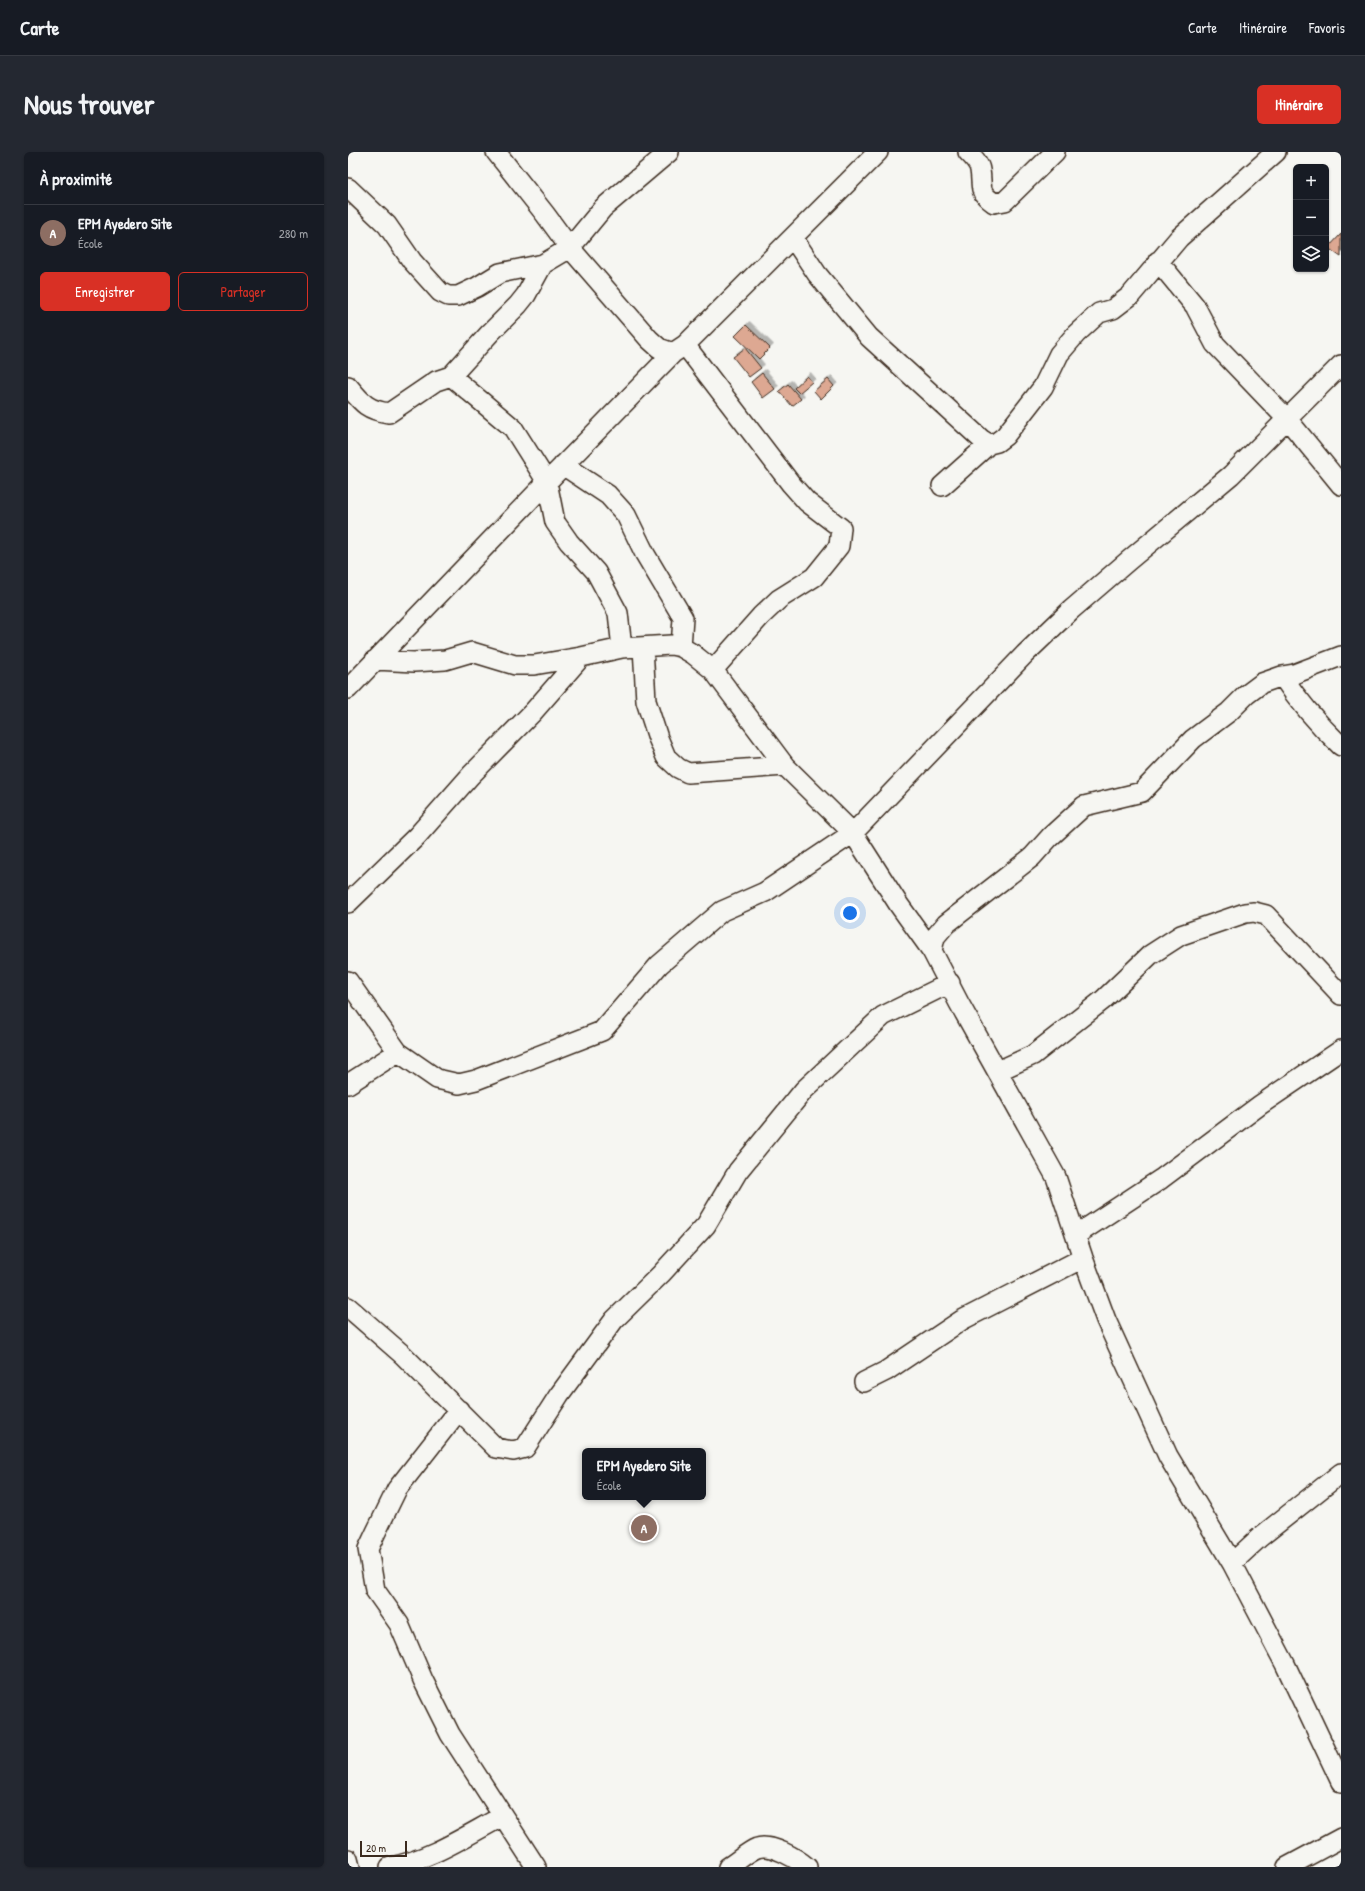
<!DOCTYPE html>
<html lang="fr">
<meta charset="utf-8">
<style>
body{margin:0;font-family:"Patrick Hand",sans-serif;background:#242831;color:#f1f3f6}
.controls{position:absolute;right:12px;top:12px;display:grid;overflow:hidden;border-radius:6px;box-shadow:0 1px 3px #0004}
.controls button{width:36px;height:36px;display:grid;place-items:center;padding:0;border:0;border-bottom:1px solid #363941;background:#171b24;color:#f1f3f6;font:20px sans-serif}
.scale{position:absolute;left:12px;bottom:10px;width:47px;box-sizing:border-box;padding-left:4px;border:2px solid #3b2a1e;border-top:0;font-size:11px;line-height:14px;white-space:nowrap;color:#3b2a1e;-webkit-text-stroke:3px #f6f6f2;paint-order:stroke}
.you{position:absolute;left:502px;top:761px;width:14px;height:14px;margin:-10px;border:3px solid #fff;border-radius:50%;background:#1a73e8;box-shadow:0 0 0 6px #1a73e833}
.badge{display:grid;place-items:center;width:26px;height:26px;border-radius:50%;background:#d93025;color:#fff;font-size:13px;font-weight:700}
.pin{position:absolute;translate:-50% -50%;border:2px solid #fff;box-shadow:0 1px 4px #0006}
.popup{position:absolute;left:234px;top:1296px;width:124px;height:52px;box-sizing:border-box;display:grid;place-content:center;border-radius:6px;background:#171b24;filter:drop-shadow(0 1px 3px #0005);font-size:13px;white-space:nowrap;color:#9ea1a6}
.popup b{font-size:15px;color:#f1f3f6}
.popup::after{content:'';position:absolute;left:50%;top:100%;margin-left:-8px;border:8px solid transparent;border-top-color:#171b24}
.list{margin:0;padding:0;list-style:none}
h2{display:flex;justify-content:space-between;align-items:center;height:52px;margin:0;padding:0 16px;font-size:17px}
h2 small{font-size:13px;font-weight:400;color:#9ea1a6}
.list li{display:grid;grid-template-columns:26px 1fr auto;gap:12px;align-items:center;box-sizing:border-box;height:56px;padding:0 16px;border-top:1px solid #363941}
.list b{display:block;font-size:15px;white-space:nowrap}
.list p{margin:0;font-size:13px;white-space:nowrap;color:#9ea1a6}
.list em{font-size:13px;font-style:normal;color:#9ea1a6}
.actions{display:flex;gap:8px;padding:12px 16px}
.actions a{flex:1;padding:9px 0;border:1px solid #d93025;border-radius:6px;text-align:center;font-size:14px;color:#d93025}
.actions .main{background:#d93025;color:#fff}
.icon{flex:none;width:22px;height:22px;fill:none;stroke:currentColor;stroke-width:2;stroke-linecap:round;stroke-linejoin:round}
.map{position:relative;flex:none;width:993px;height:1715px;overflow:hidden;border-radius:6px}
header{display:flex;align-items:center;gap:24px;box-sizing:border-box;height:56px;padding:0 20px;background:#171b24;border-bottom:1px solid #363941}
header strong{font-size:19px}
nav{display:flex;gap:22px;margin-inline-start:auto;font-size:14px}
.intro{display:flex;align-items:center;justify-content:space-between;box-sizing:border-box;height:96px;padding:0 24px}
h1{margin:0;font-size:28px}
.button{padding:10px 18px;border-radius:6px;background:#d93025;color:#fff;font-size:14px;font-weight:700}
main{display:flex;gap:24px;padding:0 24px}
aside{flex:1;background:#171b24;border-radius:6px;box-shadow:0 1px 3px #0004}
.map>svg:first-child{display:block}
.building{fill:#dda892;stroke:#3b2a1e;filter:url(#shadow)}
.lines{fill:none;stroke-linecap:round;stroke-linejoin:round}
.minor-casing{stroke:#3b2a1e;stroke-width:22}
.minor{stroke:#f6f6f2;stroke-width:19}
</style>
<header>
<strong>Carte</strong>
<nav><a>Carte</a><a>Itinéraire</a><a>Favoris</a></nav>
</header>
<div class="intro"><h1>Nous trouver</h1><a class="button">Itinéraire</a></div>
<main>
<aside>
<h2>À proximité<small></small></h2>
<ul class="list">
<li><span class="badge" style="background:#8d6e63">A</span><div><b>EPM Ayedero Site</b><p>École</p></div><em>280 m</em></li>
</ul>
<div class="actions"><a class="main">Enregistrer</a><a>Partager</a></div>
</aside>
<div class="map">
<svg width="993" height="1715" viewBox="0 0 993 1715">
<defs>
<filter id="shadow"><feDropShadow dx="3.5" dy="-3.5" stdDeviation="0" flood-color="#0004"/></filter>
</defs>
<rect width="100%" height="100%" fill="#f6f6f2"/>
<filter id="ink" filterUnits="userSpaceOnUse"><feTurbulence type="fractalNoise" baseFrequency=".025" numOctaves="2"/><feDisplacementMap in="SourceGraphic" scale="8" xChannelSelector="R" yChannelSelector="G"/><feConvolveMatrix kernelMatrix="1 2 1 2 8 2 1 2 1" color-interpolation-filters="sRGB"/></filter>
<g filter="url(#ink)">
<!-- building -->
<path class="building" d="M993,82V105L980,96Z
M398,173L422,196L411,207L387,184Z
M397,196L413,216L401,225L385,205Z
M414,221L427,237L415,246L403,230Z
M459,224L464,230L451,241L446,236Z
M480,227L486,234L473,247L466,239Z
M440,232L453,247L444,254L431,239Z"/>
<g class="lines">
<defs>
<path id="minor" d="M148,0L197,62L222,96L301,187L311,196L325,201
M620,0C625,5 631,11 632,18C635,36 629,39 646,51L657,49L707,0
M0,36L39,73L64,109L92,140L100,144H110L129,135L152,121L195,112L222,96L255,56L321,0
M445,86L469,122L521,185L633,287L641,292L649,290L657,284L695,235L711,202L728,182L751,161L765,157L782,144L831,86L928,0
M810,109L847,154L867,192L940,268L993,333
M337,193L443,332L459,350L493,376L491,394L466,425L431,447L413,464L365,518
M103,224L165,276L199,330L325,201L337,193L530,0
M0,234C14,251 19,258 41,261L88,229L103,224L142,181L170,153L178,143L195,112
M215,313L260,343L278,363L297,402L335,466L333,495
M594,334L641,292
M295,495L298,549L310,586L318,605L330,616L340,621L437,614
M27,508L66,510L97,508L124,500L167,513H186L233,505L274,496L323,493L333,495L345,502L365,518L437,614L505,681L551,753L584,799L611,851L708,1025L735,1106L758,1168L820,1304L884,1411L937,1512L993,1630
M934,524L946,522L993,504
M0,537L199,330L207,370L221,390L248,420L270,461L274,496
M0,751L69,684L123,623L185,560L233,505
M584,799L587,785L598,772L684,705L702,685L736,654L794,640L845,587L881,560L898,543L914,531L934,524C951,550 970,572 993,594
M0,829L50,900L89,927L111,932L128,928L254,879L311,813L374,759L417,740L505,681L677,502L723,458L780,409L883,323L993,213
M650,919L685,903L755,848L802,803L833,783L897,761L906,760L918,763L993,843
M0,932L50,900
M728,1083L813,1027L912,953L993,898
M0,1155L55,1203L148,1296L165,1299L177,1296L211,1243L266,1168L313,1122L358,1073L390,1019L456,938L535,864L602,831
M516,1230L538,1219L614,1168L735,1106
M111,1258L49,1337L28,1380L20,1397L27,1438L51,1472L75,1528L102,1582L188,1715
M884,1411L911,1386L993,1321
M0,1707L2,1715
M42,1715C82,1708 119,1683 155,1664
M380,1715C389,1710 399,1700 409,1696C423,1691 448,1706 459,1715
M939,1715L993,1686"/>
</defs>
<!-- minor casing -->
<use href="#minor" class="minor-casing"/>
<!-- minor -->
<use href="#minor" class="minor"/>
</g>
</g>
</svg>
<div class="controls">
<button>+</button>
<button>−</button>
<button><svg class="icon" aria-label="layers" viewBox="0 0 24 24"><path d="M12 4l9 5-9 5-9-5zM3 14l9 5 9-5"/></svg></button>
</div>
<div class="scale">20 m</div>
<div class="you"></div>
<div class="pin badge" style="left:296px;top:1376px;background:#8d6e63">A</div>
<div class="popup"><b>EPM Ayedero Site</b>École</div>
</div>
</main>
